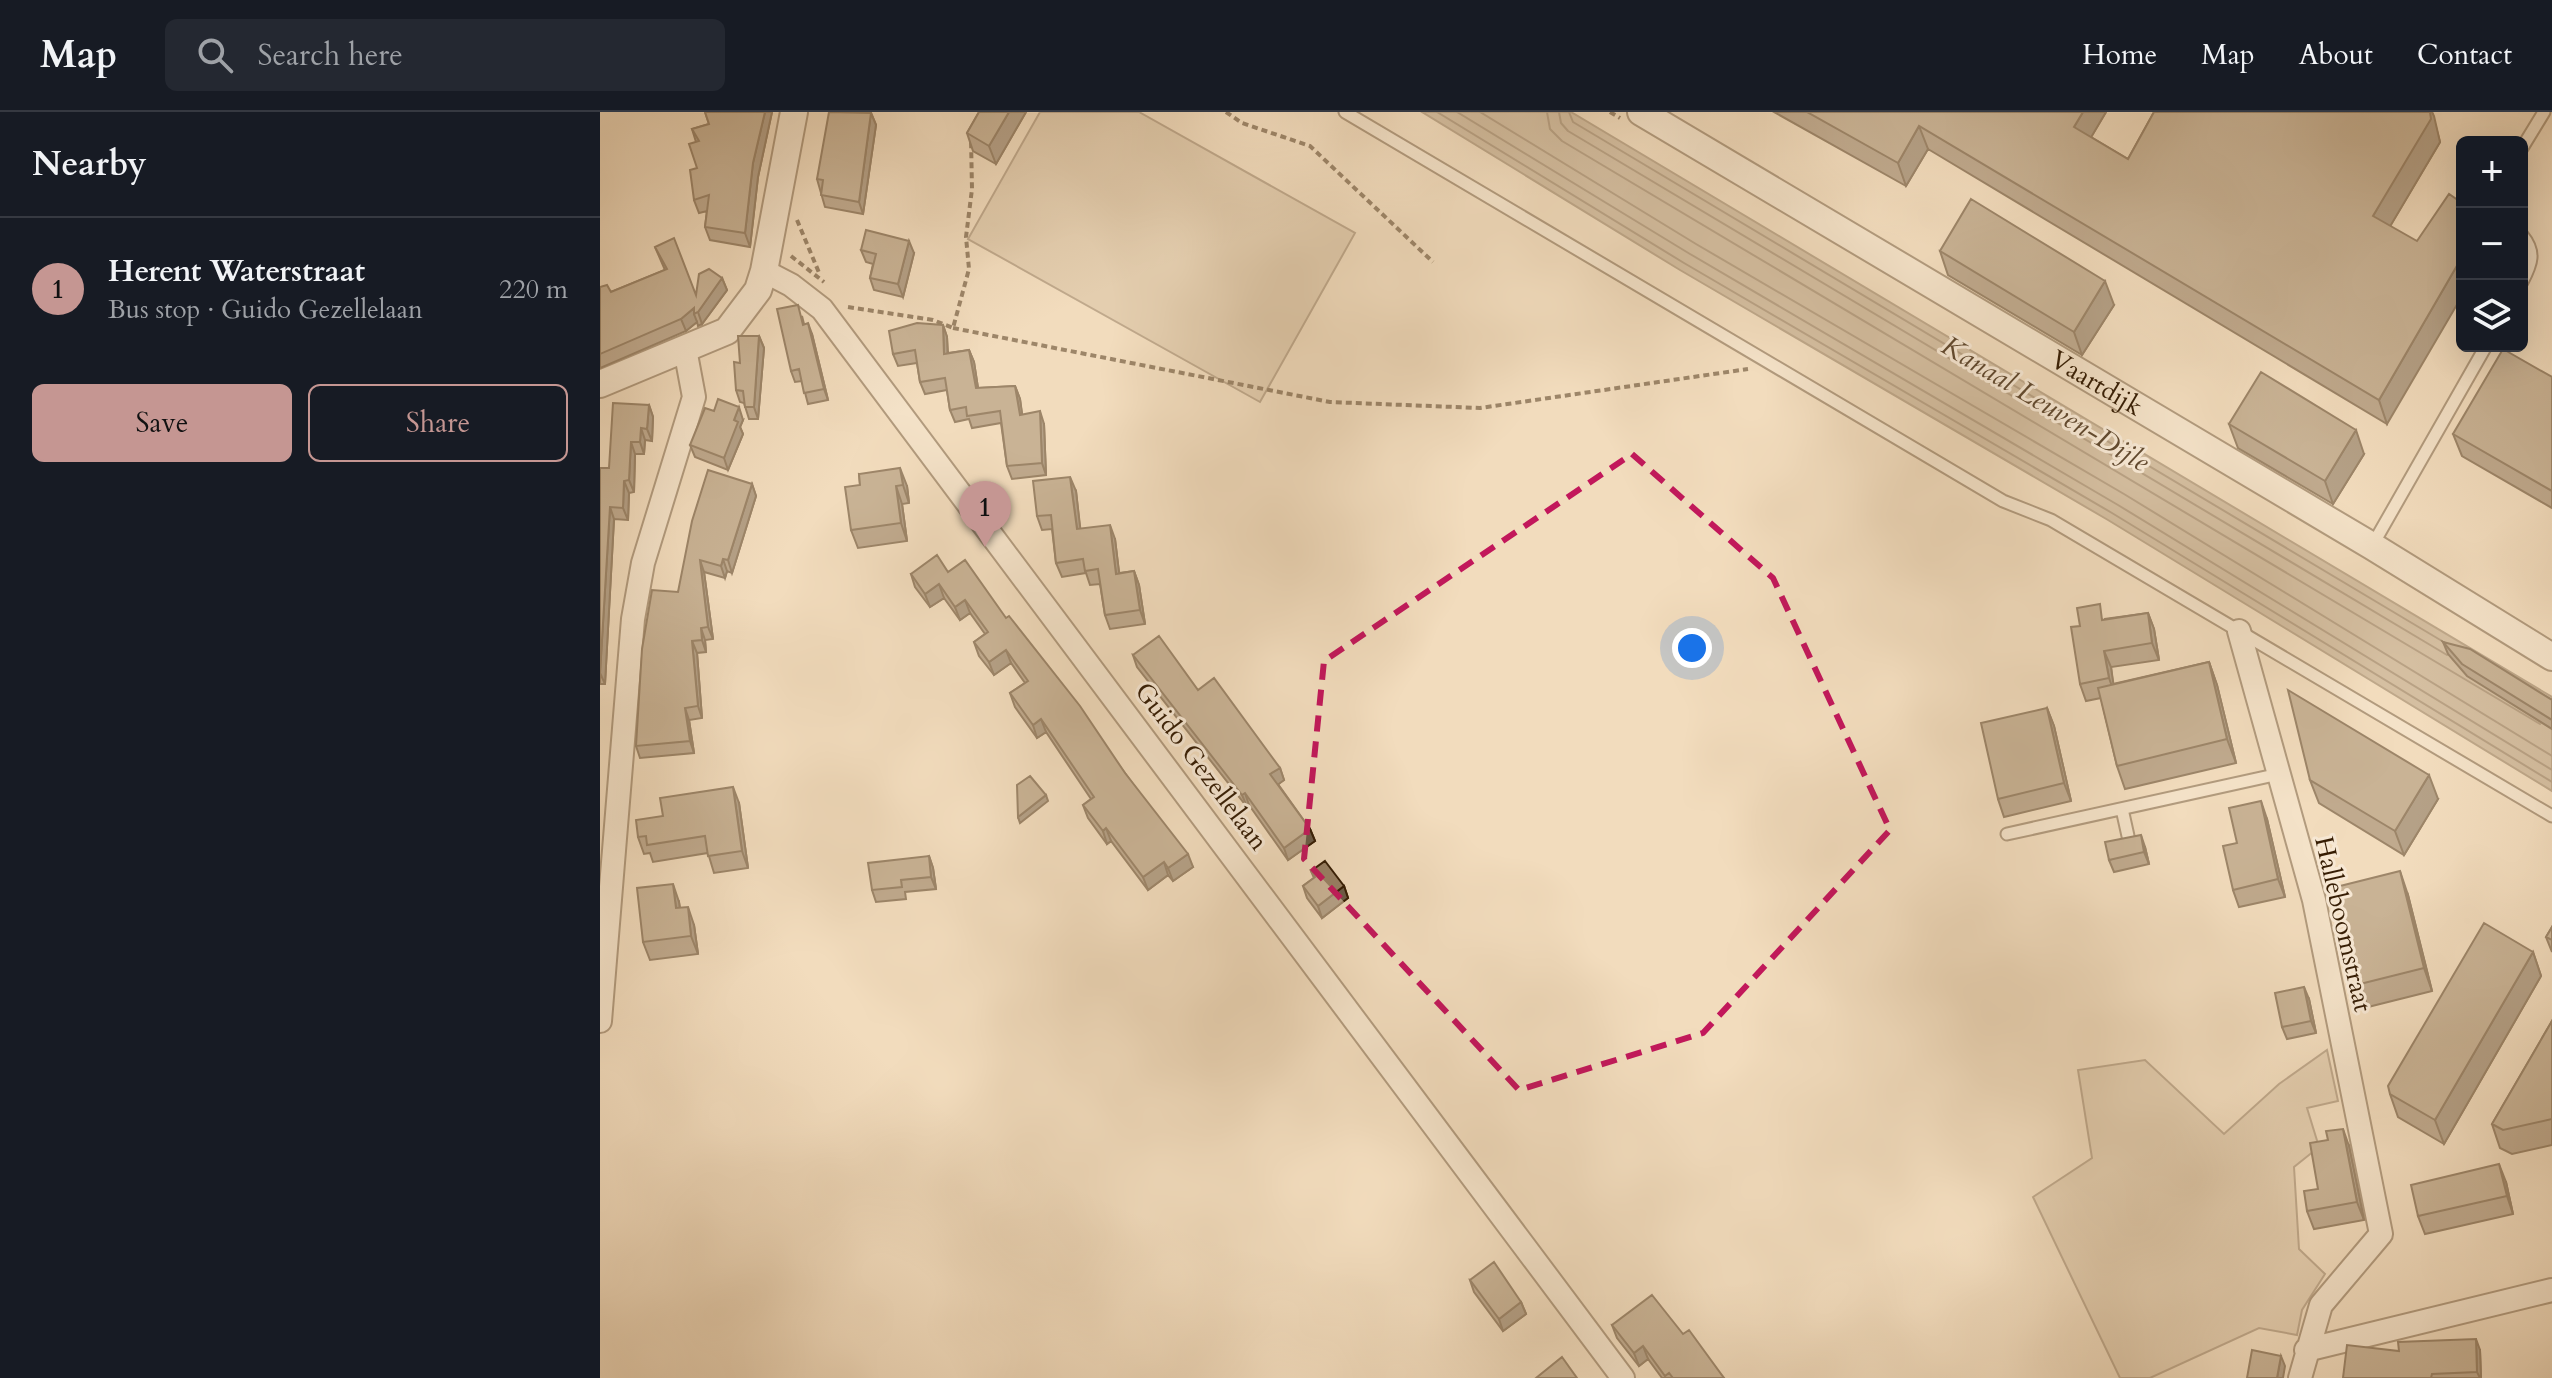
<!DOCTYPE html>
<meta charset="utf-8">
<style>
body{margin:0;font-family:Cardo,serif;background:#242831;color:#f1f3f6}
.controls{position:absolute;right:24px;top:24px;display:grid;overflow:hidden;border-radius:12px;box-shadow:0 8px 32px #0002}
.controls button{width:72px;height:72px;display:grid;place-items:center;padding:0;border:0;border-bottom:2px solid #363941;background:#171b24;color:#f1f3f6;font:40px sans-serif}
.you{position:absolute;left:1092px;top:536px;width:28px;height:28px;margin:-20px;border:6px solid #fff;border-radius:50%;background:#1a73e8;box-shadow:0 0 0 12px #1a73e833}
.badge{display:grid;place-items:center;width:52px;height:52px;border-radius:50%;background:#c59692;color:#111;font-size:26px;font-weight:700}
.pin{position:absolute;translate:-50% -66px;filter:drop-shadow(0 2px 4px #0008)}
.pin::after{content:'';position:absolute;top:42px;width:28px;height:24px;background:inherit;clip-path:polygon(0 0,100% 0,50% 100%)}
.list{margin:0;padding:0;list-style:none}
h2{display:flex;justify-content:space-between;align-items:center;height:104px;margin:0;padding:0 32px;font-size:34px}
h2 small{font-size:26px;font-weight:400;color:#9ea1a6}
.list li{display:grid;grid-template-columns:52px 1fr auto;gap:24px;align-items:center;box-sizing:border-box;height:144px;padding:0 32px;border-top:2px solid #363941}
.list b{display:block;font-size:30px;white-space:nowrap}
.list p{margin:0;font-size:26px;white-space:nowrap;color:#9ea1a6}
.list em{font-size:26px;font-style:normal;color:#9ea1a6}
.actions{display:flex;gap:16px;padding:24px 32px}
.actions a{flex:1;padding:18px 0;border:2px solid #c59692;border-radius:12px;text-align:center;font-size:28px;color:#c59692}
.actions .main{background:#c59692;color:#111}
.icon{flex:none;width:44px;height:44px;fill:none;stroke:currentColor;stroke-width:2;stroke-linecap:round;stroke-linejoin:round}
.map{position:relative;flex:none;width:1952px;height:1266px;overflow:hidden}
header{display:flex;align-items:center;gap:48px;box-sizing:border-box;height:112px;padding:0 40px;background:#171b24;border-bottom:2px solid #363941}
header strong{font-size:38px}
nav{display:flex;gap:44px;margin-inline-start:auto;font-size:28px}
.search{width:560px;height:72px;background:#242831;display:flex;align-items:center;gap:20px;box-sizing:border-box;padding:0 28px;border-radius:12px;color:#9ea1a6;font-size:30px}
main{display:flex}
aside{flex:1;background:#171b24}
.map>svg:first-child{display:block}
.green{fill:#d2bc9e;stroke:#846c51;stroke-width:2}
.water{fill:#b29b7e;stroke:#80694d;stroke-width:2}
.lines{fill:none;stroke-linecap:round;stroke-linejoin:round}
.shore{stroke:#745c41;stroke-width:2}
.service-casing{stroke:#654d32;stroke-width:15}
.minor-casing{stroke:#654d32;stroke-width:26}
.tertiary-casing{stroke:#654d32;stroke-width:30}
.path{stroke:#361d04;stroke-width:4;stroke-dasharray:6 4;stroke-linecap:butt}
.service{stroke:#f7e8d4;stroke-width:11}
.minor{stroke:#f7e8d4;stroke-width:22}
.tertiary{stroke:#f7e8d4;stroke-width:26}
.wall{fill:#836e56;stroke:#361d04;stroke-width:2}
.shaded-wall{fill:#6a5a46;stroke:#361d04;stroke-width:2}
.building{fill:#988064;stroke:#361d04;stroke-width:2}
.marked{fill:none;stroke:#c2185b;stroke-width:6;stroke-dasharray:16 10;stroke-linejoin:round}
.labels{text-anchor:middle;stroke-width:6;stroke-linejoin:round;paint-order:stroke}
.street-label{font-size:26px;fill:#361d04;stroke:#f7e8d4}
.water-label{font-size:28px;font-style:italic;fill:#61492f;stroke:#f7e8d4}
</style>
<header>
<strong>Map</strong>
<div class="search"><svg class="icon" aria-label="search" viewBox="0 0 24 24"><circle cx="10" cy="10" r="6"/><path d="M15 15l6 6"/></svg>Search here</div>
<nav><a>Home</a><a>Map</a><a>About</a><a>Contact</a></nav>
</header>
<main>
<aside>
<h2>Nearby<small></small></h2>
<ul class="list">
<li><span class="badge">1</span><div><b>Herent Waterstraat</b><p>Bus stop · Guido Gezellelaan</p></div><em>220 m</em></li>
</ul>
<div class="actions"><a class="main">Save</a><a>Share</a></div>
</aside>
<div class="map">
<svg width="1952" height="1266" viewBox="0 0 1952 1266">
<rect width="100%" height="100%" fill="#f2dcbd"/>
<filter id="stains"><feTurbulence type="fractalNoise" baseFrequency=".0025" numOctaves="4"/><feColorMatrix values="0 0 0 0 .2 0 0 0 0 .09 0 0 0 0 .02 0 0 0 .5 -.17"/></filter>
<radialGradient id="worn" r=".72"><stop offset=".6" stop-color="#630" stop-opacity="0"/><stop offset="1" stop-color="#630" stop-opacity=".3"/></radialGradient>
<!-- green -->
<path class="green" d="M440,0H539L755,121L660,290L368,127Z
M1727,938L1738,989L1707,996L1719,1035L1694,1055L1699,1137L1725,1162L1702,1198L1697,1223L1659,1216L1550,1266H1520L1433,1085L1492,1046L1478,958L1545,948L1624,1022L1679,972Z"/>
<!-- water -->
<path class="water" d="M822,0H971L1952,585V679L1508,408L1080,158Z"/>
<g class="lines">
<!-- shore -->
<path class="shore" d="M837,0L1084,151L1512,401L1952,670
M857,0L1090,142L1518,393L1952,658
M880,0L1096,132L1524,382L1952,644
M947,0L950,17L962,29L1940,612
M959,0L961,11L968,19L1847,543
M969,0L973,10L1842,529"/>
<defs>
<path id="service" d="M745,0L1403,389L1451,408L1952,704
M1922,36L1944,0
M1922,123C1936,140 1932,151 1922,170
M1772,434L1886,234
M1522,697L1528,724
M1407,722L1679,662"/>
<path id="minor" d="M164,159L191,173L222,197L1023,1266
M1639,519L1714,788L1781,1122L1721,1193L1700,1266
M0,909L33,507L43,451L94,285L85,237
M1706,1238L1952,1178"/>
<g id="tertiary">
<path id="s1" d="M1041,0L1772,434L1952,545"/>
<path d="M0,272L127,219L158,178L164,159L194,0"/>
</g>
</defs>
<!-- service casing -->
<use href="#service" class="service-casing"/>
<!-- minor casing -->
<use href="#minor" class="minor-casing"/>
<!-- tertiary casing -->
<use href="#tertiary" class="tertiary-casing"/>
<!-- path -->
<path class="path" d="M626,0L642,11L710,34L833,150
M1010,0L1020,6
M197,108L220,163
M191,144L224,170
M248,195L333,208L353,216L369,157L366,125L372,77L371,26
M353,216L730,290L880,296L1148,257"/>
<!-- service -->
<use href="#service" class="service"/>
<!-- minor -->
<use href="#minor" class="minor"/>
<!-- tertiary -->
<use href="#tertiary" class="tertiary"/>
</g>
<!-- wall -->
<path class="wall" d="M105,0H172L158,65L150,135L110,128L105,115L107,99L99,101L94,88L97,56L96,30L92,17L109,12Z
M379,0H426L396,52L373,39L367,21Z
M1174,0H1506L1491,25L1528,47L1554,0H1832L1840,30L1790,114L1787,312L1328,37L1306,74Z
M271,1L276,13L263,102L225,95L217,67Z
M55,135L96,183L122,166L127,178L102,212L98,214L97,210L86,219L0,256V175L11,180L65,158Z
M261,138L314,141L303,185L274,178L270,166L273,152L266,150Z
M1340,139L1514,193L1482,243L1348,163Z
M202,204L204,212L212,222L228,288L208,292L202,269L195,270L191,259Z
M343,213L347,225L348,241L369,238L374,250L378,276L415,274L420,287L422,303L444,312L446,363L412,367L407,354L401,311L372,316L369,307L355,310L350,298L347,278L325,282L320,270L317,251L298,254L293,242Z
M159,224L164,236L158,307H149L144,291L140,290L136,278L140,251Z
M1952,265V396L1862,344L1853,322Z
M49,293L53,305L52,329L45,328L44,342H35L34,380L29,381L28,408L14,407L5,572H0V356H9Z
M143,308L140,315L143,322L128,358L95,345L90,333Z
M1629,312L1764,342L1733,392L1638,336Z
M259,362L307,374L309,391L302,392L307,429L258,436L251,418L260,373Z
M152,372L156,384L132,461L127,459L125,466L104,460L113,527L105,528L106,540L97,541L102,606L89,608L94,641L40,646L36,634L78,480Z
M476,379L480,417L515,427L519,461L534,459L539,473L545,512L510,517L505,503L500,472L490,473L486,461L462,465L456,451L452,417L442,418L437,404Z
M348,460L406,506L525,661L593,755L573,769L568,763L548,778L511,729L507,732L488,706L483,693L491,687L446,620L437,626L415,595L410,581L425,571L411,551L394,563L379,544L374,530L385,522L370,501L360,508L344,486L330,495L315,475L311,462Z
M1548,501L1554,517L1559,548L1511,555L1513,572L1609,550L1617,573L1636,651L1525,677L1517,654L1501,586L1486,589L1480,572L1505,507Z
M1843,530L1952,588V617L1867,564L1848,542Z
M533,543L598,578L680,656L684,668L678,672L710,717L715,729L688,748L649,693L647,695L537,555Z
M1447,596L1454,614L1471,689L1404,705L1398,687Z
M1710,668L1838,687L1804,743L1719,691Z
M139,691L148,756L114,761L108,741L53,750L50,741L44,742L38,725L63,704Z
M1667,707L1685,785L1639,795L1633,778L1637,731Z
M1545,735L1549,752L1514,760L1509,748Z
M329,744L333,756L336,777L305,780L306,787L276,790L272,778Z
M711,759L744,774L748,786L722,806L707,786L703,774L714,766Z
M1808,783L1832,879L1768,895L1760,872Z
M79,790L80,796L94,813L98,842L50,848L43,830Z
M1952,815V840L1946,825Z
M1933,840L1941,864L1844,1032L1798,1005L1790,982Z
M1709,887L1716,921L1687,927L1682,915Z
M1952,909V1033L1912,1042L1900,1036L1892,1012Z
M1749,1034L1764,1108L1714,1117L1707,1099L1718,1077Z
M1906,1070L1913,1102L1825,1122L1818,1104Z
M870,1168L921,1190L926,1202L903,1219L874,1180Z
M1012,1213L1083,1222L1124,1266H1062L1048,1247L1039,1254L1017,1226Z
M1880,1238L1881,1266H1743L1799,1239Z"/>
<!-- shaded-wall -->
<path class="shaded-wall" d="M165,0H172L158,65L150,135L145,121L153,51Z
M409,0H426L396,52L389,34Z
M1483,0H1506L1483,39L1474,15Z
M1830,0H1832L1834,4L1840,30L1782,128L1773,104Z
M271,1L276,13L263,102L259,90Z
M1319,14L1328,37L1306,74L1298,51Z
M309,129L314,141L303,185L298,172Z
M1862,145V184L1787,312L1779,288Z
M122,166L127,178L102,212L98,200Z
M1505,169L1514,193L1482,243L1474,220Z
M94,196V202L97,210L86,219L81,207Z
M208,211L212,222L228,288L224,277Z
M343,213L347,225L348,254L344,242Z
M159,224L164,236L158,307L154,295Z
M369,238L374,250L380,289L376,276Z
M415,274L420,287L424,315L420,303Z
M49,293L53,305L52,329L47,317Z
M139,295L143,308L140,315L143,322L128,358L124,346L134,308Z
M440,299L444,312L446,363L442,351Z
M41,316L45,328L44,342L40,330Z
M1756,318L1764,342L1733,392L1725,369Z
M31,330L35,342L34,380L29,368Z
M300,356L307,374L309,391L303,373Z
M470,365L476,379L482,431L477,417Z
M24,369L29,381L28,408L23,396Z
M152,372L156,384L132,461L128,448Z
M296,374L302,392L307,429L301,411Z
M10,395L14,407L5,572L0,561Z
M510,413L515,427L521,476L516,462Z
M123,447L127,459L125,466L121,454Z
M100,448L104,460L113,527L108,515Z
M534,459L539,473L545,512L540,498Z
M339,472L344,486L330,495L325,482Z
M365,488L370,501L360,508L355,495Z
M1548,501L1554,517L1559,548L1552,531Z
M101,516L105,528L106,540L102,528Z
M92,529L97,541L102,606L98,594Z
M406,538L411,551L394,563L389,550Z
M1504,539L1511,555L1515,583L1509,566Z
M1609,550L1617,573L1636,651L1627,627Z
M85,596L89,608L94,641L90,629Z
M1447,596L1454,614L1471,689L1464,671Z
M441,607L446,620L437,626L433,613Z
M680,656L684,668L675,675L670,662Z
M1829,663L1838,687L1804,743L1795,719Z
M133,675L139,691L148,756L142,739Z
M645,681L649,693L647,695L642,683Z
M446,683L448,689L420,711L418,705Z
M1661,689L1667,707L1685,785L1678,767Z
M506,716L511,729L507,732L503,719Z
M710,717L715,729L688,748L684,736Z
M1541,723L1545,735L1549,752L1544,740Z
M588,742L593,755L573,769L568,756Z
M329,744L333,756L336,777L331,765Z
M564,750L568,763L548,778L543,765Z
M1800,759L1808,783L1832,879L1824,856Z
M73,772L79,790L82,814L76,796Z
M744,774L748,786L722,806L718,794Z
M88,795L94,813L98,842L91,824Z
M1933,840L1941,864L1844,1032L1835,1008Z
M1704,875L1709,887L1716,921L1711,909Z
M1743,1017L1749,1034L1764,1108L1757,1090Z
M1899,1052L1906,1070L1913,1102L1907,1084Z
M921,1190L926,1202L903,1219L899,1207Z
M1876,1227L1880,1238L1881,1266H1880L1877,1260Z
M1043,1234L1048,1247L1039,1254L1034,1241Z
M1681,1244L1685,1254L1683,1266H1677Z"/>
<!-- building -->
<path class="building" d="M105,0H165L153,51L145,121L105,115L109,83L94,88L90,58L97,56L89,32L99,29L92,17L109,12Z
M229,0L271,1L259,90L221,83L223,68L217,67Z
M379,0H409L389,34L367,21Z
M1207,0H1483L1474,15L1528,47L1554,0H1830L1831,7L1773,104L1817,129L1849,82L1862,91V145L1779,288L1319,14L1298,51Z
M1371,87L1505,169L1474,220L1340,139Z
M266,118L309,129L298,172L270,166L276,142L261,138Z
M74,126L96,183L99,162L109,157L122,166L98,200L94,202V196L81,207L0,242V175L7,173L11,180L67,157L55,135Z
M198,193L203,213L208,211L224,277L204,281L199,257L191,259L177,197Z
M317,211L343,213L344,242L369,238L376,276L415,274L420,303L440,299L442,351L407,354L400,299L367,304L366,295L350,298L345,266L320,270L315,238L293,242L289,219Z
M138,224H159L154,295H145L143,279L136,278L134,250L140,251Z
M1903,237L1952,265V379L1853,322Z
M1661,260L1756,318L1725,369L1629,312Z
M118,287L139,295L134,308L138,310L124,346L90,333L105,296L114,299Z
M13,291L49,293L47,317L41,316L40,330H31L29,368L24,369L23,396L10,395L0,561V356H9Z
M300,356L303,373L296,374L301,411L251,418L245,375L260,373L259,362Z
M108,358L152,372L128,448L123,447L121,454L100,448L108,515L101,516L102,528L92,529L98,594L85,596L90,629L36,634L42,537L52,478L78,480L92,409Z
M470,365L477,417L510,413L516,462L534,459L540,498L505,503L498,457L485,459L483,447L456,451L451,403L437,404L433,369Z
M337,443L348,460L365,448L406,506L409,504L480,594L525,661L588,742L568,756L564,750L543,765L506,716L503,719L483,693L494,685L441,607L433,613L410,581L428,569L406,538L389,550L374,530L388,520L365,488L355,495L339,472L325,482L311,462Z
M1500,492L1502,508L1548,501L1552,531L1504,539L1509,566L1480,572L1471,515L1480,514L1477,496Z
M559,524L598,578L614,566L680,656L670,662L710,717L684,736L645,681L642,683L533,543Z
M1843,530L1870,537L1952,588V608L1862,552Z
M1609,550L1627,627L1517,654L1498,576Z
M1688,578L1829,663L1795,719L1710,668Z
M1447,596L1464,671L1398,687L1381,611Z
M430,664L446,683L418,705L417,673Z
M133,675L142,739L108,744L105,724L47,733L46,724L38,725L36,708L63,704L60,686Z
M1661,689L1678,767L1633,778L1623,734L1637,731L1629,696Z
M1541,723L1544,740L1509,748L1505,730Z
M329,744L331,765L301,768L302,775L272,778L268,751Z
M725,749L744,774L718,794L703,774L715,765L711,759Z
M1800,759L1824,856L1760,872L1736,775Z
M73,772L76,796L88,795L91,824L43,830L37,776Z
M1884,811L1933,840L1835,1008L1790,982L1788,974Z
M1952,815V828L1946,825Z
M1704,875L1711,909L1682,915L1675,881Z
M1952,909V1007L1903,1018L1892,1012Z
M1743,1017L1757,1090L1707,1099L1704,1079L1718,1077L1710,1031L1728,1028L1726,1019Z
M1899,1052L1907,1084L1818,1104L1811,1073Z
M894,1150L921,1190L899,1207L870,1168Z
M1052,1183L1083,1222L1089,1218L1124,1266H1073L1069,1261L1065,1264L1043,1234L1034,1241L1012,1213Z
M1876,1227L1877,1260L1832,1262L1831,1266H1743L1747,1233L1799,1239L1798,1230Z
M1652,1238L1681,1244L1677,1266H1647Z
M962,1245L977,1266H936Z"/>
<!-- marked area -->
<path d="M0 0H1952V1266H0ZM1032,342L1173,466L1290,718L1103,921L919,978L704,747L724,549Z" fill="#f2dcbd" fill-opacity=".55" fill-rule="evenodd"/>
<path class="marked" d="M1032,342L1173,466L1290,718L1103,921L919,978L704,747L724,549Z"/>
<g class="labels">
<!-- street labels -->
<g class="street-label">
<text dy="9" stroke="none"><textPath href="#s1" startOffset="530">Vaartdijk</textPath></text>
<text transform="translate(602 654) rotate(53)" y="9">Guido Gezellelaan</text>
<text transform="translate(1744 812) rotate(77)" y="9">Halleboomstraat</text>
</g>
<!-- water labels -->
<g class="water-label">
<text transform="translate(1446 291) rotate(31)" y="10">Kanaal Leuven-Dijle</text>
</g>
</g>
<rect width="100%" height="100%" filter="url(#stains)"/>
<rect width="100%" height="100%" fill="url(#worn)"/>
</svg>
<div class="controls">
<button>+</button>
<button>−</button>
<button><svg class="icon" aria-label="layers" viewBox="0 0 24 24"><path d="M12 4l9 5-9 5-9-5zM3 14l9 5 9-5"/></svg></button>
</div>
<div class="you"></div>
<div class="pin badge" style="left:385px;top:435px">1</div>
</div>
</main>
